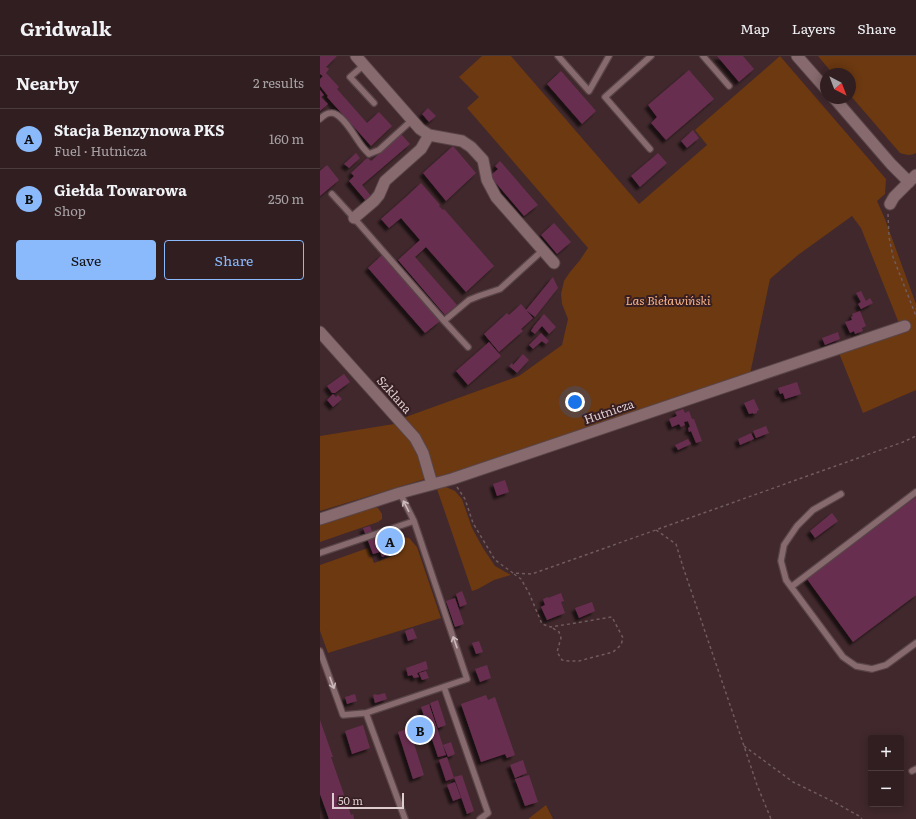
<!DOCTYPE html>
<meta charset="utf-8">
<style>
body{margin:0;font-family:Literata,serif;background:#38272a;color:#f1f3f6}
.controls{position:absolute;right:12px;bottom:12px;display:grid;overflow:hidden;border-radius:4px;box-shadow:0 2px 10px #0003}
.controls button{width:36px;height:36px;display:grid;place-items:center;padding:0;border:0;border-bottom:1px solid #4b3c3f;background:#301e21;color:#f1f3f6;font:20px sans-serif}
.compass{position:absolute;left:500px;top:12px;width:36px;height:36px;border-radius:50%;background:#301e21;box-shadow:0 2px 10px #0003;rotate:138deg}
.scale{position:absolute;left:12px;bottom:10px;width:72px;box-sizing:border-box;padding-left:4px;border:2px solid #ddcdcf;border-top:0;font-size:11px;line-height:14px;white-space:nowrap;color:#ddcdcf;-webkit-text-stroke:3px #361e22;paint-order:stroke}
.you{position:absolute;left:255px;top:346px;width:14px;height:14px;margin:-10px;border:3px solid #fff;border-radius:50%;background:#1a73e8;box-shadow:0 0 0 6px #1a73e833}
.badge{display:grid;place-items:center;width:26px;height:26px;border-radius:50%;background:#8abafc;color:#111;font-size:13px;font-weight:700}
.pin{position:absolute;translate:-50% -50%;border:2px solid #fff;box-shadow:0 1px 4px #0006}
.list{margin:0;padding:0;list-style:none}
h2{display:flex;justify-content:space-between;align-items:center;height:52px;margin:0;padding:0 16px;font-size:17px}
h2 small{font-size:13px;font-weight:400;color:#a8a2a5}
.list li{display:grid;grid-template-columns:26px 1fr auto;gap:12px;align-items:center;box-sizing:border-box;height:60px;padding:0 16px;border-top:1px solid #4b3c3f}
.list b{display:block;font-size:15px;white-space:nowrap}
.list p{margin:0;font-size:13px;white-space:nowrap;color:#a8a2a5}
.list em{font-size:13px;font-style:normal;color:#a8a2a5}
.actions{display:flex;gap:8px;padding:12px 16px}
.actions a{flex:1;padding:9px 0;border:1px solid #8abafc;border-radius:4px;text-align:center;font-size:14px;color:#8abafc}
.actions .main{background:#8abafc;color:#111}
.map{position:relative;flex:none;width:596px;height:763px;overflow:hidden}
header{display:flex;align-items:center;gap:24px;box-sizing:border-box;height:56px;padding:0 20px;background:#301e21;border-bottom:1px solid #4b3c3f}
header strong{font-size:19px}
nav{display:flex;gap:22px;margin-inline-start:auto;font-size:14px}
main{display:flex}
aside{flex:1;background:#301e21}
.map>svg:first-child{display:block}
.green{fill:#6c3911}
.building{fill:#682f4f;filter:url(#shadow)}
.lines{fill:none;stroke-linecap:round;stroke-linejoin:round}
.service-casing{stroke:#594548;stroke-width:8}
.minor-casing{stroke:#594548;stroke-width:13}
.tertiary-casing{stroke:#594548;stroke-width:13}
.path{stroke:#705b5e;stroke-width:1.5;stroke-dasharray:3 3;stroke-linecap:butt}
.service{stroke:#876a6e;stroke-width:5.5}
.minor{stroke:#876a6e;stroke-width:11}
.tertiary{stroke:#876a6e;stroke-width:11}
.oneway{stroke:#ccb9bc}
.labels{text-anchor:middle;stroke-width:4;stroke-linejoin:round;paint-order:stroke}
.park-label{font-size:12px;font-style:italic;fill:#f6b387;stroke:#361e22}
.street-label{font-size:12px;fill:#ddcdcf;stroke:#361e22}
</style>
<header>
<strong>Gridwalk</strong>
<nav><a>Map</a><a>Layers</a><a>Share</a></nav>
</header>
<main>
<aside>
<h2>Nearby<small>2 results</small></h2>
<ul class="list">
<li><span class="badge">A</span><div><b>Stacja Benzynowa PKS</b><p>Fuel · Hutnicza</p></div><em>160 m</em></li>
<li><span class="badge">B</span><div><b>Giełda Towarowa</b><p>Shop</p></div><em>250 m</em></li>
</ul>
<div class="actions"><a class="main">Save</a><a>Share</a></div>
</aside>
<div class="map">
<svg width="596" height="763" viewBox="0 0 596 763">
<defs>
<filter id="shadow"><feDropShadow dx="-3.5" dy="3.5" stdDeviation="1" flood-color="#0009"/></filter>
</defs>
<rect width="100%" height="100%" fill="#40282c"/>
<!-- green -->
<path class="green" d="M162,0H191L319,148L387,89L375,74L460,0L566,123L565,138L557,145L565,163L596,248V334L543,357L519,297L582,275L541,172L532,160L478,199L450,223L430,318L117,423L105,390L83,362L199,320L242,289L248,263L242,248L241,238L244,225L250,216L260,204L268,192L147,52L159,41L139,21Z
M498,0H596V97C591,100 586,99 580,97L530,39V18H513Z
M74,368L95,388L105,423L0,455V380Z
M126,431L135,435L142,443L152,472L163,492L175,510L191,519L174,524L158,533L152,535L117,433Z
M53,451L58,452L62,458V463L58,466L0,486V469Z
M79,481L89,482L97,491L121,562L8,597L0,575V509L48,492L54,507L80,497L75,482Z
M226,749L233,763H208Z"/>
<!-- building -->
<path class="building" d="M0,0H17L6,11L9,13L6,17L19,31L17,33L47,67L59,56L72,70L51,90L7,41L8,40L0,30V23L3,20L0,18Z
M397,0H423L434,13L419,26Z
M369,14L394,43L346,84L331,67L337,61L328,49Z
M241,15L276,55L262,68L227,28Z
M0,34L4,39L1,41L8,48L0,55Z
M108,52L116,60L109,66L102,58Z
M373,74L379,82L367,92L361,85Z
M81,78L90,88L42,129L51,140L46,145L29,125L34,120L31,117L46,103L48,102L51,105Z
M133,90L156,117L126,145L103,117Z
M36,97L40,102L29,112L24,108Z
M338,97L347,107L320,131L311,120Z
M180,105L218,149L204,160L170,120L178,113L175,110Z
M7,109L19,124L0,140V115Z
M101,127L120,149L119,150L123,154L124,153L174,210L146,236L106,191L95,201L137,249L125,259L78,204L100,184L81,162L69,172L61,163L87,140Z
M234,167L251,186L237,198L221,179Z
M62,199L120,265L105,277L48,212Z
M233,221L238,232L215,261L206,254Z
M541,235L546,245L550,242L553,247L541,253L538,248L541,246L536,237Z
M201,248L213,262L201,273L203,275L179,296L164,278L187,257L189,259Z
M540,255L546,270L542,272L543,275L535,278L534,275L530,277L525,266L532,264L531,261L533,260L532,258Z
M224,258L236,271L229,278L222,270L215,278L211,275L214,270Z
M518,276L520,283L505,289L502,282Z
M221,277L229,285L226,288L222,285L213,293L209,289Z
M169,286L181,300L148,329L136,315Z
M203,298L209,304L197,317L189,310L192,307L193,309Z
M24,318L30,326L15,337H12L7,330Z
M477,326L481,338L465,343L463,337L460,338L458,332Z
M13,338L16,341L18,339L22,343L13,351L7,344Z
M434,343L439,354L437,355V357L433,358V357L429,358L424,347Z
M363,353L365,357L369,355L372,363H374L382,385L376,387L371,375L369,376L368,372L370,371L368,365L364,366L365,369L361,371L359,368L352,371L349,363L357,360L355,356Z
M446,370L449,377L436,382L433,375Z
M431,377L434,383L420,389L418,383Z
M368,383L371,388L358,394L355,389Z
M185,424L189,436L177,440L173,428Z
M596,441V539L533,586L487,523Z
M512,457L518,465L495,482L490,475Z
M50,470L57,488L73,482L78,495L62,501L60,496L53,498L43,472Z
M142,535L147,548L140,551L136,538Z
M241,537L244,545L241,546L245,557L227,564L221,551L225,549L223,543L228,541V542Z
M135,542L144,568L135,571L126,545Z
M272,546L275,555L259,562L255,552Z
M93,572L97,582L88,585L85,575Z
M159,585L163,596L156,598L152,587Z
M106,605L108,613L97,617L99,621L94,622L92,619L88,620L86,612Z
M167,609L171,622L160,626L155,613Z
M106,615L109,622L102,624L99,617Z
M65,637L67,643L55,647L53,639L56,638L57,639Z
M35,638L37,645L27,648L25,641Z
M166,639L168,644L175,641L195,699L187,702L185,698L161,706L141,648Z
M118,644L126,669L118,672L110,647Z
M109,648L126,699L118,701L101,651Z
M0,664L13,701H11L31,759L33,758L34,763H9L0,738Z
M43,669L50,692L32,698L25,675Z
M89,672L104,719L93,723L78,676Z
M131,686L135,698L128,701L123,689Z
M127,701L134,722L126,725L119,704Z
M203,704L207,717L195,722L190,709Z
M142,719L154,755L147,758L134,721Z
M209,719L218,746L205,750L195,723Z
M135,726L141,742L133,745L127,729Z"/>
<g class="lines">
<defs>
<path id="service" d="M238,0L269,35L289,0
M383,0L409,30
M44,9L30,21L54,47
M0,63C3,60 7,57 11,57C21,56 34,79 39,86C42,91 46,95 49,98L59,94L92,64
M330,93L285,41L331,0
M12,138L34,162L124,265
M148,291L124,265L149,244L159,240L180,233L223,194
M521,438L493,454L477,470L464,489L461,505L466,524L523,601L536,610L552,613L566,609L596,587
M0,497L94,465
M471,531L596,436
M0,595L23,659L46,657L147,623L94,465L80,437
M124,631L168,757L160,763
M46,657L85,763
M592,715L596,713"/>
<path id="minor" d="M36,0L100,73L109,79L142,85L151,91L163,104L167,124L176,141L234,207
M570,148L574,141L589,126
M34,162L54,145L59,139L65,125L101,93L109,79
M0,276L95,382L103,397L112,428
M0,463L80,437L132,423L585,270"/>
<path id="tertiary" d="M477,0L506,33
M514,42L571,108L589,126L596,119"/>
</defs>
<!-- service casing -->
<use href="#service" class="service-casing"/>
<!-- minor casing -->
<use href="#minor" class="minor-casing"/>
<!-- tertiary casing -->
<use href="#tertiary" class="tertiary-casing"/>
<!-- path -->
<path class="path" d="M568,158L569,181L573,201L596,260
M137,431L145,443L153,467L175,504L193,517L212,518L583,386L596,380
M336,474L356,488L363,511L424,690L437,729L451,763
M194,518L201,523L209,537L222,568L231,571L292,561L303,582L301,589L293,596L259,605H249L242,604L237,596L241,582L239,576L231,571
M424,690L473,726L514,746L539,760L542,763"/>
<!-- service -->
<use href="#service" class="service"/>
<!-- minor -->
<use href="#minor" class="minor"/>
<!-- tertiary -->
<use href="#tertiary" class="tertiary"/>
</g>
<!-- one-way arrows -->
<defs><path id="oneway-shaft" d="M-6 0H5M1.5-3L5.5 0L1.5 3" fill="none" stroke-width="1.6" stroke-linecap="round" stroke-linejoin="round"/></defs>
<g class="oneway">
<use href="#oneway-shaft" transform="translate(86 450) rotate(-117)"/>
<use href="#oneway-shaft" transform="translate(135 586) rotate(-109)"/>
<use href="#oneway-shaft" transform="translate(12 627) rotate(70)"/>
</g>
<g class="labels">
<!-- park labels -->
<g class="park-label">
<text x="348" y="249">Las Bieławiński</text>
</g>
<!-- street labels -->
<g class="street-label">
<text transform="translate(74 339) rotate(48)" y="4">Szklana</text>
<text transform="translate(289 356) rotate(-19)" y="4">Hutnicza</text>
</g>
</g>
</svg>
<div class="controls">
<button>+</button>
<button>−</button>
</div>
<svg class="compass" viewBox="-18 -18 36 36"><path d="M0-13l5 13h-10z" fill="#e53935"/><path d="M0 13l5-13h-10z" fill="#a8a2a5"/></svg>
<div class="scale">50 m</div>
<div class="you"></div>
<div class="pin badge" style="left:70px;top:485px">A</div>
<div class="pin badge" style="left:100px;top:674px">B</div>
</div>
</main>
